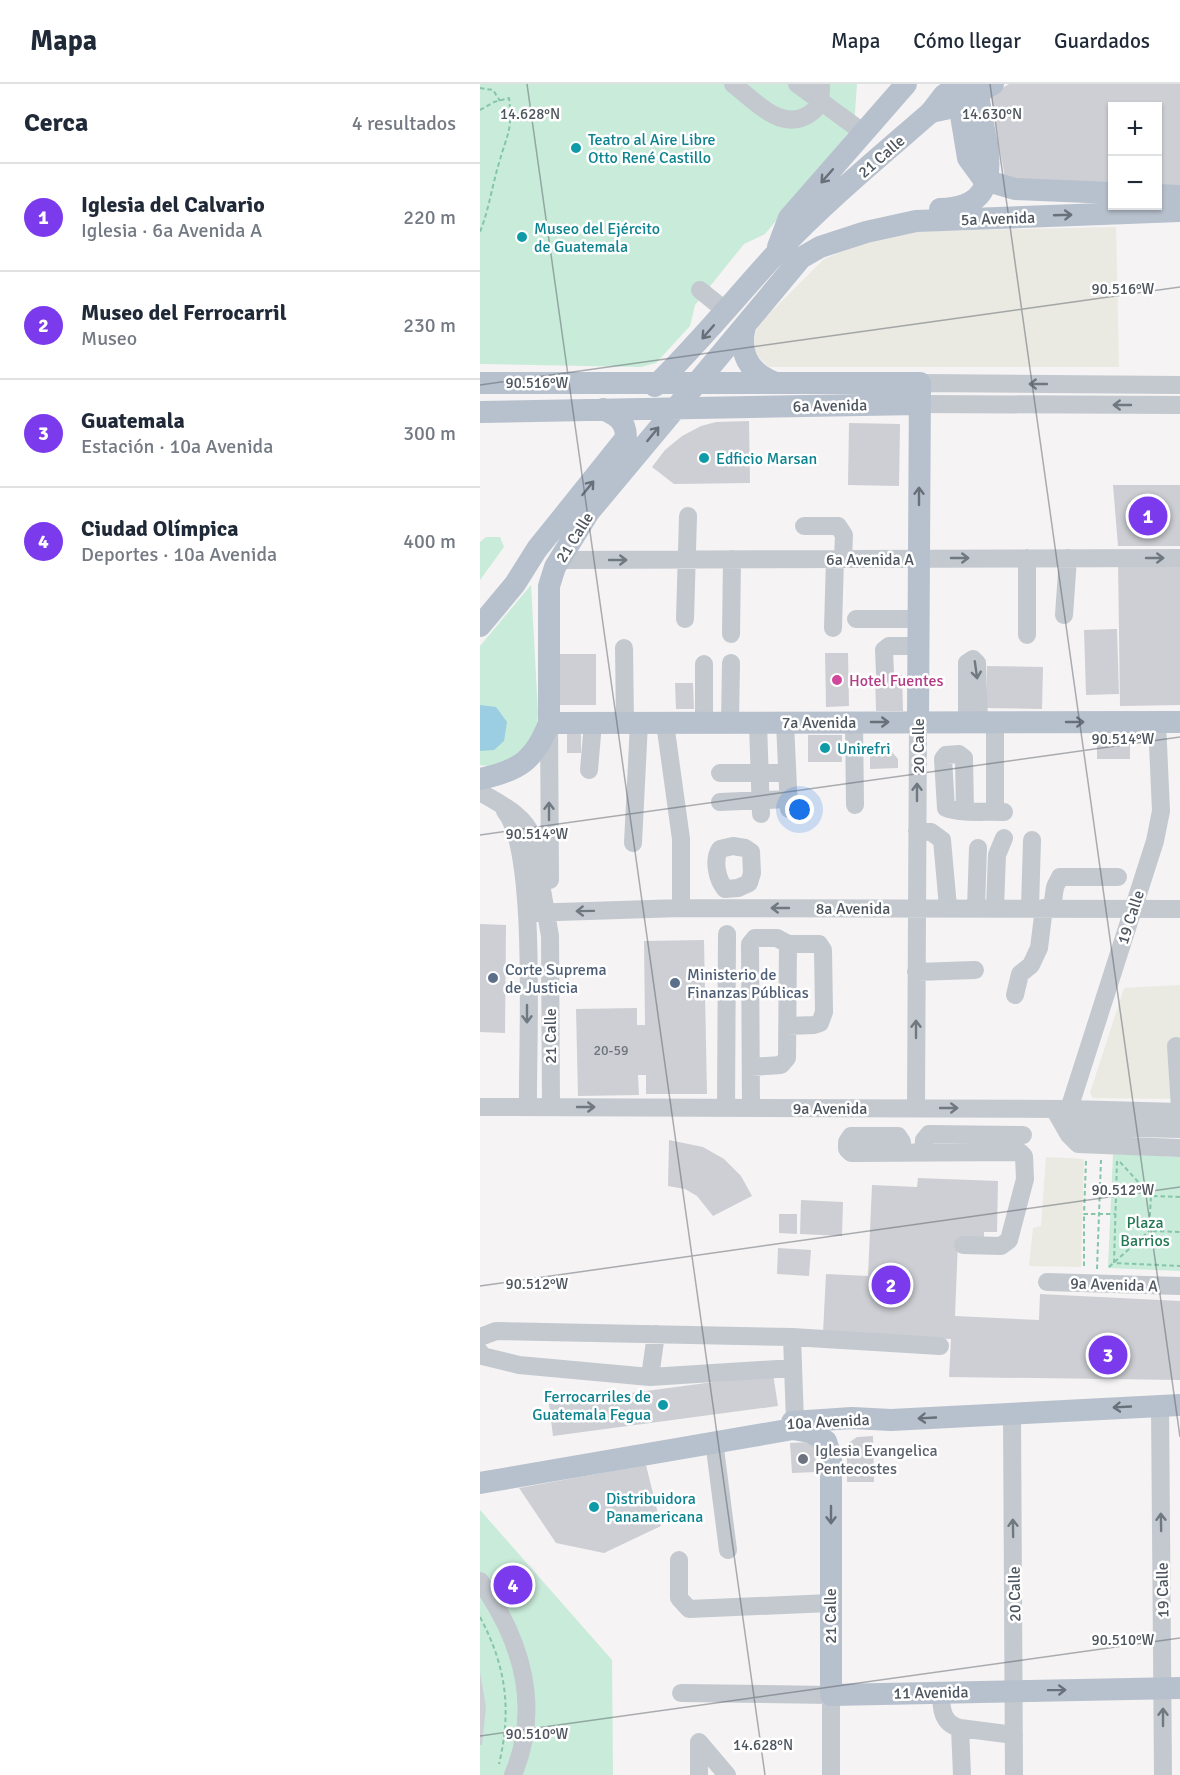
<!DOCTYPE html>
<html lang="es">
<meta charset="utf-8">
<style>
body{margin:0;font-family:Signika,sans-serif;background:#f2f2f3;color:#1f2937}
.controls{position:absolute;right:18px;top:18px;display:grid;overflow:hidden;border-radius:0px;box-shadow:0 2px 4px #0004}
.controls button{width:54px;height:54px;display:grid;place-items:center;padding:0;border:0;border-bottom:2px solid #e0e1e3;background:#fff;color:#1f2937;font:30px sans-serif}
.you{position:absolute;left:320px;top:726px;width:21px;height:21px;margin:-15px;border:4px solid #fff;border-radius:50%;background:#1a73e8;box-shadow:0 0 0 9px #1a73e833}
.badge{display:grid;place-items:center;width:39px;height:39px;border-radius:50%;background:#7c3aed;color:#fff;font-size:20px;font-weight:700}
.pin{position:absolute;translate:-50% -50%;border:3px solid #fff;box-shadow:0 2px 6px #0006}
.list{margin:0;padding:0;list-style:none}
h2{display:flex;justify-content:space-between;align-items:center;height:78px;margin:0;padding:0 24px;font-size:26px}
h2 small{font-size:20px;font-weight:400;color:#747a83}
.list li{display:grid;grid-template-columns:39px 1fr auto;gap:18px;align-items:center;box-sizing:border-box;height:108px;padding:0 24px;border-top:2px solid #e0e1e3}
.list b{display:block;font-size:22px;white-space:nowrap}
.list p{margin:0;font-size:20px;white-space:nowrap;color:#747a83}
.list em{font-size:20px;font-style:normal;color:#747a83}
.map{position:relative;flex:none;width:700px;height:1691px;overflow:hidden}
header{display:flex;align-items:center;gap:36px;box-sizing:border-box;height:84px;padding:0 30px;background:#fff;border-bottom:2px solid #e0e1e3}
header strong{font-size:28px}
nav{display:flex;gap:33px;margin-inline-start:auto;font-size:21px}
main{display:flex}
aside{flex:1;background:#fff}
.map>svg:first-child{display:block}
.commercial{fill:#eae9e2}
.green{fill:#c9ebd9}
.water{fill:#9bcee2}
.building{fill:#cecfd4}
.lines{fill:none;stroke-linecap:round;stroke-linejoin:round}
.path{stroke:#85c5aa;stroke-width:2;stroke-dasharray:4.5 3;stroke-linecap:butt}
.minor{stroke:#c3c9cf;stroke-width:18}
.major{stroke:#b7c0cd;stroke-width:22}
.major-bridge{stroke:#b7c0cd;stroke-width:22}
.oneway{stroke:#68707a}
.oneway2{stroke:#707880}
.ticks{fill:none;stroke:#4d555e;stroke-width:1.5;stroke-opacity:0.45}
.culture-dot{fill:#0f9aa8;stroke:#fff;stroke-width:2}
.hotel-dot{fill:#d1479c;stroke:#fff;stroke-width:2}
.service-dot{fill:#5c6f8a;stroke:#fff;stroke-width:2}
.worship-dot{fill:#6b7280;stroke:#fff;stroke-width:2}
.labels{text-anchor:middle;stroke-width:5;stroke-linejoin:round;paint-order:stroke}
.number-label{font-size:14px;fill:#6d747c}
.culture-label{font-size:16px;fill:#0d838f;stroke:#fff;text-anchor:start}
.street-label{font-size:16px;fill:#4d555e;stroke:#fff}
.hotel-label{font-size:16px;fill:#b23c85;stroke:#fff;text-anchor:start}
.service-label{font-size:16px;fill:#4e5e75;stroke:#fff;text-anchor:start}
.park-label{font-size:16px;fill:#257854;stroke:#fff}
.worship-label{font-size:16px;fill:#5b616d;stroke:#fff;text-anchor:start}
.ticks-label{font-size:15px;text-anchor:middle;fill:#4d555e;stroke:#fff;stroke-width:5;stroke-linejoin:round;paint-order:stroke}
</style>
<header>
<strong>Mapa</strong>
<nav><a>Mapa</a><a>Cómo llegar</a><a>Guardados</a></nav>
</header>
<main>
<aside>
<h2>Cerca<small>4 resultados</small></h2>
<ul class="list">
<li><span class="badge">1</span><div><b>Iglesia del Calvario</b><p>Iglesia · 6a Avenida A</p></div><em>220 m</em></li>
<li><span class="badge">2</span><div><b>Museo del Ferrocarril</b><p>Museo</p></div><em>230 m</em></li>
<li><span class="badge">3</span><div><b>Guatemala</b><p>Estación · 10a Avenida</p></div><em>300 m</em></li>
<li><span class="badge">4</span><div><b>Ciudad Olímpica</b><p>Deportes · 10a Avenida</p></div><em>400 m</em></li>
</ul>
</aside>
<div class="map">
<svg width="700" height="1691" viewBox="0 0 700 1691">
<rect width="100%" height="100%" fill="#f5f3f3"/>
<!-- commercial -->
<path class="commercial" d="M636,143L639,283H289L271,266L278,241L344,175L410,148Z
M700,901V1015L613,1014L610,1009L644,904Z
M566,1073L604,1075L601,1183L549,1182L553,1144L561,1142Z"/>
<!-- green -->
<path class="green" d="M0,0H377L374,42L285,150L264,160L215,221L210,242L176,279L161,283L0,280Z
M6,453H20L24,463L0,496V458Z
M51,501L58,629L57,642L41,672L9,682L0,681V562Z
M633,1070L700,1073V1187L628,1184Z
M0,1426L132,1576L133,1691H0Z"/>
<!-- water -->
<path class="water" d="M0,621L16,623L27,638L24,657L14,666L0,667Z"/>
<!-- building -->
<path class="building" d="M529,0H700V102L678,101V22H632V99L525,95L511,11Z
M269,337L270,399L194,400L172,383L185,366L202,352L221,342L236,338Z
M369,339L420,340L419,402L368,401Z
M633,401H700V462H638Z
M700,473V621L640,622L638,474Z
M637,545L639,610L606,611L604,546Z
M345,569H368L369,622L346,623Z
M79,570H116V621H79Z
M507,582L563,583L562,625L507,624Z
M422,591L423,627H396L395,592Z
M195,599H213L214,625H196Z
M87,648H101V669H87Z
M328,651H362V678H328Z
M650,651V675H617V652Z
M390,667H411L418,675V684L390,685Z
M0,840L26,841L25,949L0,948Z
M224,856L227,1010H166V991H158L159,1011L98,1012L96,925L157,924V941H165L164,857Z
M189,1056L223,1063L244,1075L261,1092L272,1112L233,1132L217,1112L205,1105L188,1102Z
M438,1094L518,1097L517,1148H504V1158L478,1157L475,1232L559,1236L560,1210L700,1217V1296L469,1293L471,1255L343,1249L346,1190L388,1192L392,1101L437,1103Z
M321,1116L363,1118L362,1152L320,1150Z
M299,1130H317V1150L299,1149Z
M298,1164L331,1166L329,1192L297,1190Z
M293,1290L298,1322L73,1352L69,1320Z
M393,1352L394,1398H367V1360L377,1353Z
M330,1358L335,1362L336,1388L312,1389L310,1359Z
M166,1381L181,1442L124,1469L76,1459L39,1404Z
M0,1588L6,1623L2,1661H0Z"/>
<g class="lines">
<!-- path -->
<path class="path" d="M0,4L13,6L20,17
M0,26L14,18L29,14C33,46 27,50 19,79C12,102 9,125 0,148
M606,1077L604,1130H635
M637,1077L634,1179L700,1182
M640,1078L671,1112
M700,1113L671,1112L669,1147L700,1148
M604,1182V1131
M629,1183L669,1147
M617,1185L621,1076
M0,1533C26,1582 32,1625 19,1680"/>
<!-- minor -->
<path class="minor" d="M253,0C274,16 299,46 326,32C341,24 341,15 341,0
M317,0L384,49
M220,206L246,227
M431,305L440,299L700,301
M439,320L700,321
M324,442H358L364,451L363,475
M80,476L700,474
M584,531L588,474
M205,535L208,432
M376,535H438
M353,544L355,475
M251,550L252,475
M547,551V474
M144,564L145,639
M405,589L404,566L409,562H438
M374,638L375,721
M487,638V579L493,575L497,579L499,638
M185,639L201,755V824
M224,639V580
M250,639L251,579
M278,639L281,730
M305,639L309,725
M69,640L70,796
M109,686L113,639
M240,689H307
M0,708C20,720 45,731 53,754L70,852L71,1023
M240,718L308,715
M485,726L484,674L479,670L466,671L463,675L466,724C483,730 506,727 524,728
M25,727C58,767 47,963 48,1023
M515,727V638
M437,747L451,748L462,756L468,823
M153,759L159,639
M253,762L265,764L271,768L272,789L269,799L258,804L245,805C237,795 233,776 240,765Z
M496,824L498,764
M515,824L517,771L524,754
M550,824L552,756
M572,824L575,803L580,793H638
M47,829L201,824L700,825
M436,888L495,886
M535,911L540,890L551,881L559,864L564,824
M307,942L334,941L340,939L344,928L343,866L339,860H308
M696,962L700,1024
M0,1023L589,1025L700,1028
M246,1023L247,850
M271,1023L270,860L275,854H297L308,860L307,974L301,981L271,983
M436,1024L438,638
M574,1025L589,1051L598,1060L700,1064
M589,1025L675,757L681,727L677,638
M584,1042L700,1045
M422,1068V1058L418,1052H371L367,1058V1065L371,1069L540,1068L544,1072L545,1095L529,1156L521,1162L483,1161
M443,1068L444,1056L449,1050L543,1051
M567,1198L700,1202
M0,1253L16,1247L312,1253L460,1262
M312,1253L315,1338
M0,1268L2,1272L39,1281L170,1293L313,1284
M170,1293L176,1250
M680,1322L683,1691
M532,1329L534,1691
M234,1357L248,1466
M199,1476V1514L209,1525L350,1519
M0,1497C41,1555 62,1622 33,1691
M461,1608C461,1624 462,1640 480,1644
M201,1609L351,1611V1691
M219,1658L247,1691
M219,1691V1658
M482,1691L480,1644L534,1651"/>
<!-- major -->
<path class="major" d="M496,0L507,62
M476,1L488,74L504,96L535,105L632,109
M678,111L700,112
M298,163L309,134L426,0
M265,243C258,269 269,288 293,298
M0,299H440L438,638
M175,302C217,261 253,217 292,174C341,121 397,75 451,28
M0,328L439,320
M0,542L35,500L57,465L146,354C146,337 138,332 123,325
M69,639L700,638
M0,695C39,687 55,676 69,639V502L75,483L109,428L321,174L340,163L386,148L436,137L700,127
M312,1338L372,1334L411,1336L700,1321
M0,1399L313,1345L330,1348L346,1357L351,1373V1611L700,1604"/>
<!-- major-bridge -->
<path class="major-bridge" d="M451,28L474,23L513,0
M451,28L464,11L481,0
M460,125C502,124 513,102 507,62"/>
</g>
<!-- one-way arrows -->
<defs><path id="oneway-shaft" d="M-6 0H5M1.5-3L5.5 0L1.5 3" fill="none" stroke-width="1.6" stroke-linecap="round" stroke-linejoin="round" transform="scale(1.5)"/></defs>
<g class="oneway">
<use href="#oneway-shaft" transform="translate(347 92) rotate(131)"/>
<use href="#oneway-shaft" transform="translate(583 131) rotate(-2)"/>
<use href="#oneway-shaft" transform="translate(228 248) rotate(131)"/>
<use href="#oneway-shaft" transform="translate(173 350) rotate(-51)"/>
<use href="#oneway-shaft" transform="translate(108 404) rotate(-51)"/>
<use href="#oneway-shaft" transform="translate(439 412) rotate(-90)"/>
<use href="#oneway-shaft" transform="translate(400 638)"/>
<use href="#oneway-shaft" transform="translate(595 638)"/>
<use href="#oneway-shaft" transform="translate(642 1323) rotate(177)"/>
<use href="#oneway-shaft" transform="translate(447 1334) rotate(177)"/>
<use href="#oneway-shaft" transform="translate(351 1431) rotate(90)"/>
<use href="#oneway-shaft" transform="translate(577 1606) rotate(-1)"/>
</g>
<g class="oneway2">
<use href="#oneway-shaft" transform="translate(558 300) rotate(-180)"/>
<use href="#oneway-shaft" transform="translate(642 321) rotate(-180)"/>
<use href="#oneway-shaft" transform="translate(480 474)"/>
<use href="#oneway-shaft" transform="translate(675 474)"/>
<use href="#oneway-shaft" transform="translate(138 476)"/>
<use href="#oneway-shaft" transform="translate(496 586) rotate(82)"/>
<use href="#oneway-shaft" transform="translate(437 708) rotate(-90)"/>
<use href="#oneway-shaft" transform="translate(69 727) rotate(-90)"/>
<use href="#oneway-shaft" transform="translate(300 824) rotate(180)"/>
<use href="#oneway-shaft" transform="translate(105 827) rotate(179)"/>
<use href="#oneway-shaft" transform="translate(47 930) rotate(90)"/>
<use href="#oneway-shaft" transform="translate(436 945) rotate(-90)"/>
<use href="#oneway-shaft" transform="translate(106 1023)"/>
<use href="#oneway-shaft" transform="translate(469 1024)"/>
<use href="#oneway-shaft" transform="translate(681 1438) rotate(-91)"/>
<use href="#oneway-shaft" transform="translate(533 1444) rotate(-91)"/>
<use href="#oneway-shaft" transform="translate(683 1633) rotate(-90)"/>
</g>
<!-- ticks -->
<path class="ticks" d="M47,0L285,1691M510,0L700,1353M0,301L700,203M0,751L700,653M0,1202L700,1103M0,1652L700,1554"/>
<!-- markers -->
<g class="culture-dot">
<circle cx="96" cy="64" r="6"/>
<circle cx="42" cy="153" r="6"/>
<circle cx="224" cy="374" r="6"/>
<circle cx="345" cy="664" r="6"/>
<circle cx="183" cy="1321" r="6"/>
<circle cx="114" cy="1423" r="6"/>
</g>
<circle class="hotel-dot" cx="357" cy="596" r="6"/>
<g class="service-dot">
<circle cx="13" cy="894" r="6"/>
<circle cx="195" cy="899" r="6"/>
</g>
<circle class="worship-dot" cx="323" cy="1375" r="6"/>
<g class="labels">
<!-- number labels -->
<g class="number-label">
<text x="131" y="971">20-59</text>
</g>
<!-- culture labels -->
<g class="culture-label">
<text x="108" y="61">Teatro al Aire Libre<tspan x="108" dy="18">Otto René Castillo</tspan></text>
<text x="54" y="150">Museo del Ejército<tspan x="54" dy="18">de Guatemala</tspan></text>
<text x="236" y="380">Edficio Marsan</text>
<text x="357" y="670">Unirefri</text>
<text x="171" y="1318" text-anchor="end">Ferrocarriles de<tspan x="171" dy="18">Guatemala Fegua</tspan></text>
<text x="126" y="1420">Distribuidora<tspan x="126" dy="18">Panamericana</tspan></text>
</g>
<!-- street labels -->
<g class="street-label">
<text transform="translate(401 72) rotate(-41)" y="6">21 Calle</text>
<text transform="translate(518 134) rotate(-2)" y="6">5a Avenida</text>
<text transform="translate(350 321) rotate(-1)" y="6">6a Avenida</text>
<text transform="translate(94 453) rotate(-58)" y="6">21 Calle</text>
<text x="390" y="481">6a Avenida A</text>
<text x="339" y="644">7a Avenida</text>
<text transform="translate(438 662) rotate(-90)" y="6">20 Calle</text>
<text x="373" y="830">8a Avenida</text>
<text transform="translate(650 833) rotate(-72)" y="6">19 Calle</text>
<text transform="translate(70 952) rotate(-90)" y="6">21 Calle</text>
<text x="350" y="1030">9a Avenida</text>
<text transform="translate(634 1200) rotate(2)" y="6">9a Avenida A</text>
<text transform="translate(348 1337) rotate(-3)" y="6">10a Avenida</text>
<text transform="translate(682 1506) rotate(-91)" y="6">19 Calle</text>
<text transform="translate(534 1510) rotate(-91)" y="6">20 Calle</text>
<text transform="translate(350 1532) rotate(-90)" y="6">21 Calle</text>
<text transform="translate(451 1608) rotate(-1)" y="6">11 Avenida</text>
</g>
<!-- hotel labels -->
<g class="hotel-label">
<text x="369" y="602">Hotel Fuentes</text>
</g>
<!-- service labels -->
<g class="service-label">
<text x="25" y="891">Corte Suprema<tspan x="25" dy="18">de Justicia</tspan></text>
<text x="207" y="896">Ministerio de<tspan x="207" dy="18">Finanzas Públicas</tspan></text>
</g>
<!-- park labels -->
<g class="park-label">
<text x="665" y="1144">Plaza<tspan x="665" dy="18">Barrios</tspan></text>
</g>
<!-- worship labels -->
<g class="worship-label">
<text x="335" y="1372">Iglesia Evangelica<tspan x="335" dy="18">Pentecostes</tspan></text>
</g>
</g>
<g class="ticks-label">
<text x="50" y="35">14.628°N</text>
<text x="512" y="35">14.630°N</text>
<text x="643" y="210">90.516°W</text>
<text x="57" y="304">90.516°W</text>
<text x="643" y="660">90.514°W</text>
<text x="57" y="755">90.514°W</text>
<text x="643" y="1111">90.512°W</text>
<text x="57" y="1205">90.512°W</text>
<text x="643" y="1561">90.510°W</text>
<text x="57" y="1655">90.510°W</text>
<text x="283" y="1666">14.628°N</text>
</g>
</svg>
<div class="controls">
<button>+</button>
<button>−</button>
</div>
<div class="you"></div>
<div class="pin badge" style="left:668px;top:432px">1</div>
<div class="pin badge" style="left:411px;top:1201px">2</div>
<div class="pin badge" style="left:628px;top:1271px">3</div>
<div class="pin badge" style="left:33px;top:1501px">4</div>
</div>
</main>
